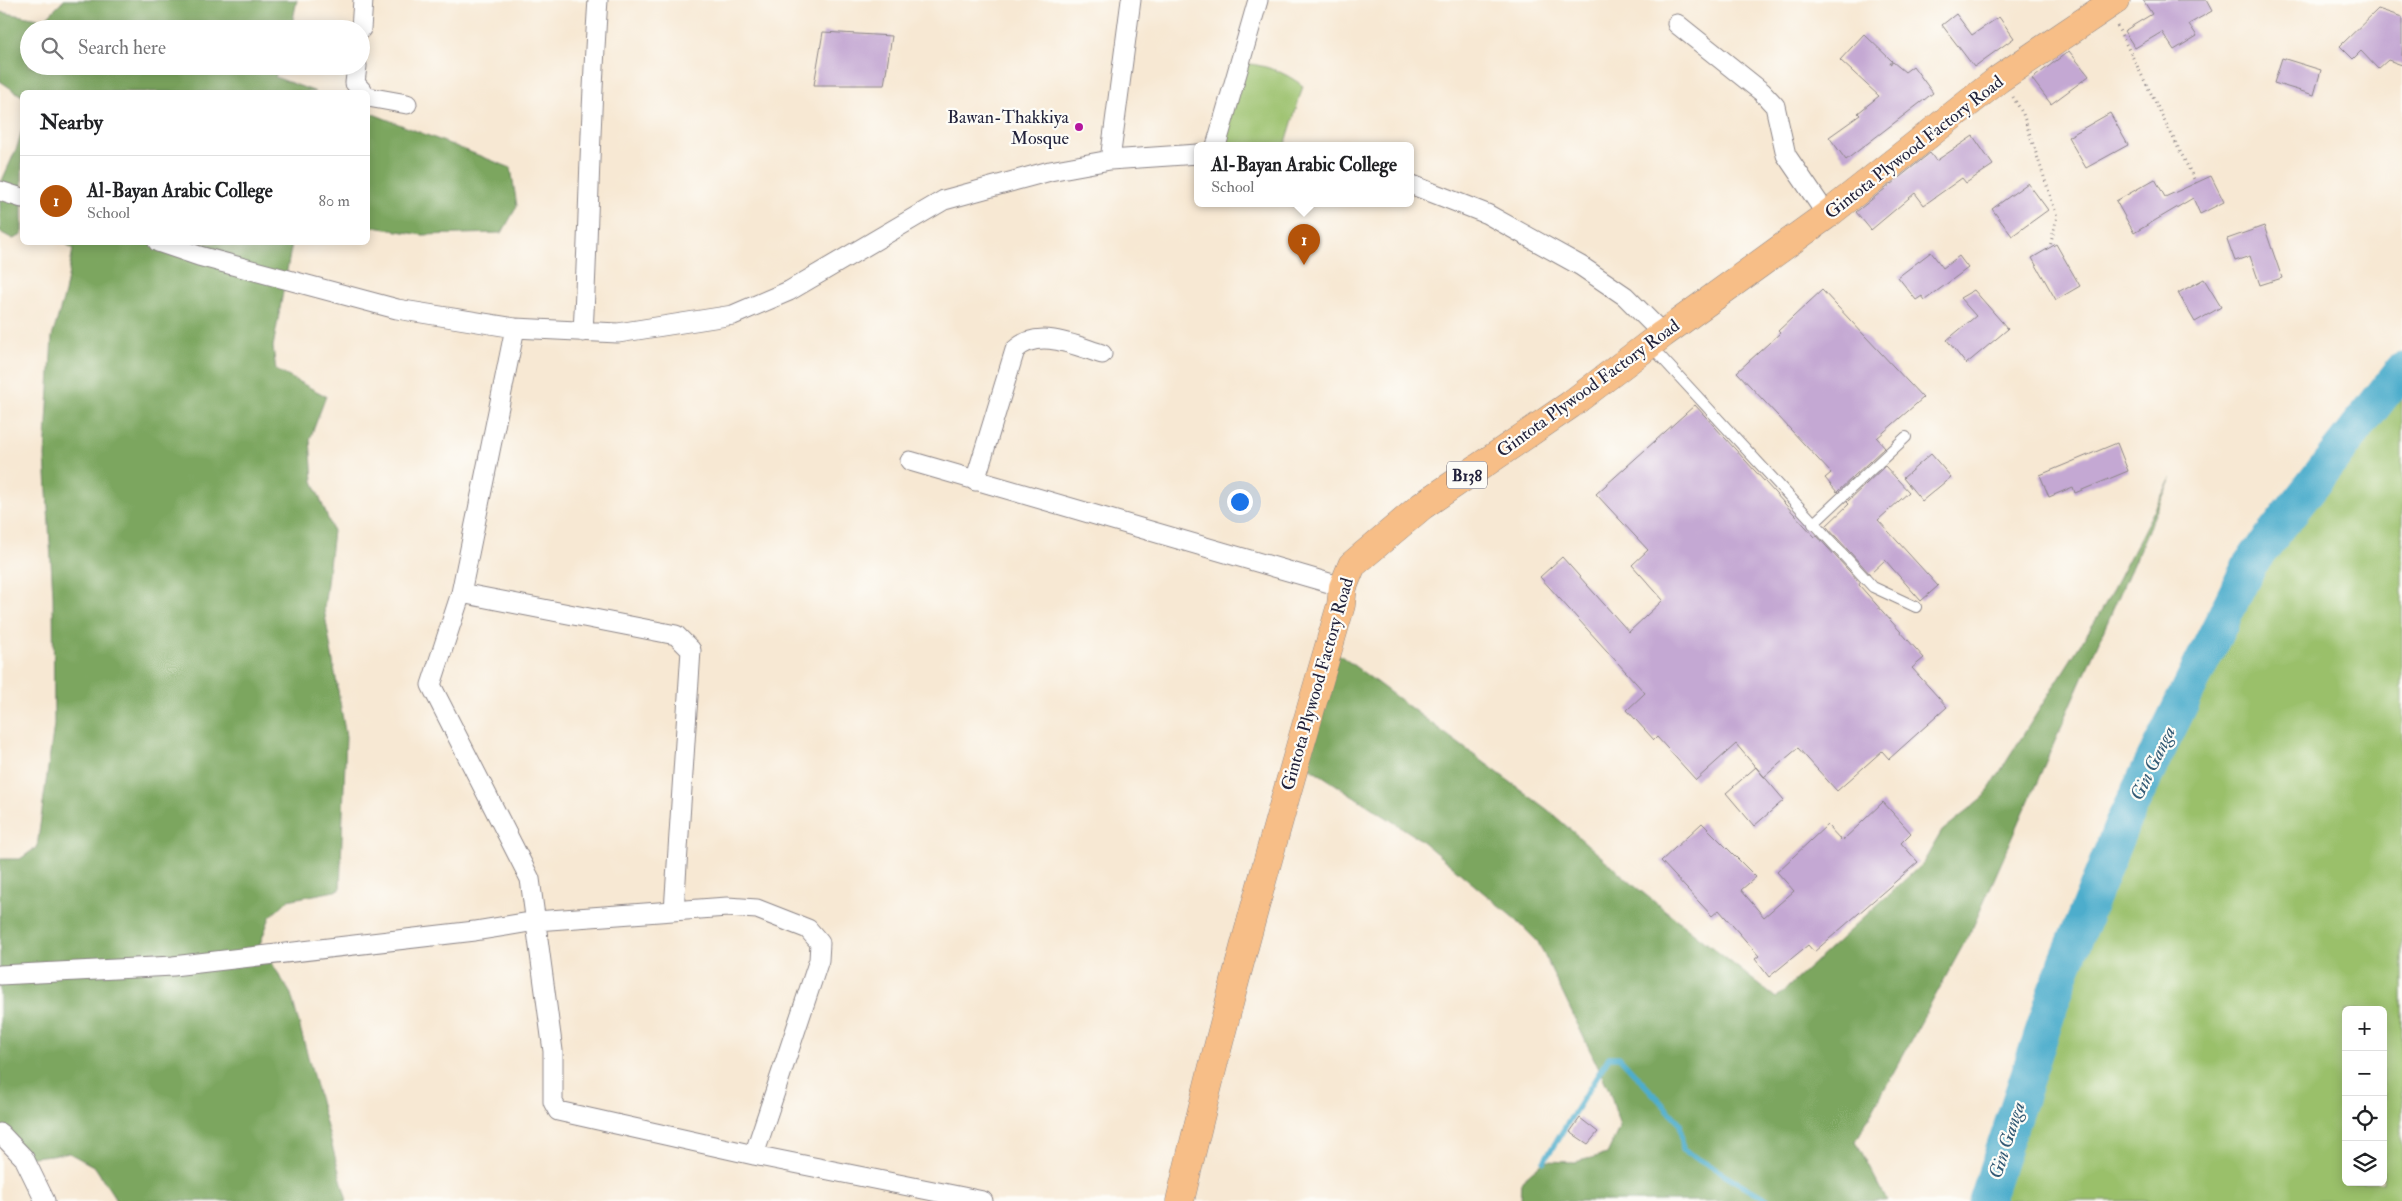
<!DOCTYPE html>
<meta charset="utf-8">
<style>
body{margin:0;font-family:"IM FELL Double Pica",serif;background:#f6f6f6;color:#202124}
.controls{position:absolute;right:15px;bottom:15px;display:grid;overflow:hidden;border-radius:8px;box-shadow:0 2px 12px #0003}
.controls button{width:45px;height:45px;display:grid;place-items:center;padding:0;border:0;border-bottom:1px solid #e0e0e0;background:#fff;color:#202124;font:25px sans-serif}
.you{position:absolute;left:1239px;top:501px;width:18px;height:18px;margin:-12px;border:4px solid #fff;border-radius:50%;background:#1a73e8;box-shadow:0 0 0 8px #1a73e833}
.badge{display:grid;place-items:center;width:32px;height:32px;border-radius:50%;background:#b45309;color:#fff;font-size:16px;font-weight:700}
.pin{position:absolute;translate:-50% -41px;filter:drop-shadow(0 1px 2px #0008)}
.pin::after{content:'';position:absolute;top:26px;width:18px;height:15px;background:inherit;clip-path:polygon(0 0,100% 0,50% 100%)}
.popup{position:absolute;left:1194px;top:142px;width:220px;height:65px;box-sizing:border-box;display:grid;place-content:center;border-radius:8px;background:#fff;filter:drop-shadow(0 1px 4px #0005);font-size:16px;white-space:nowrap;color:#757577}
.popup b{font-size:19px;color:#202124}
.popup::after{content:'';position:absolute;left:50%;top:100%;margin-left:-10px;border:10px solid transparent;border-top-color:#fff}
.list{margin:0;padding:0;list-style:none}
h2{display:flex;justify-content:space-between;align-items:center;height:65px;margin:0;padding:0 20px;font-size:21px}
h2 small{font-size:16px;font-weight:400;color:#757577}
.list li{display:grid;grid-template-columns:32px 1fr auto;gap:15px;align-items:center;box-sizing:border-box;height:90px;padding:0 20px;border-top:1px solid #e0e0e0}
.list b{display:block;font-size:19px;white-space:nowrap}
.list p{margin:0;font-size:16px;white-space:nowrap;color:#757577}
.list em{font-size:16px;font-style:normal;color:#757577}
.icon{flex:none;width:28px;height:28px;fill:none;stroke:currentColor;stroke-width:2;stroke-linecap:round;stroke-linejoin:round}
.map{position:relative;flex:none;width:2402px;height:1201px;overflow:hidden}
.search{position:absolute;background:#fff;box-shadow:0 2px 12px #0003;left:20px;top:20px;width:350px;height:55px;display:flex;align-items:center;gap:12px;box-sizing:border-box;padding:0 18px;border-radius:28px;color:#757577;font-size:19px}
.panel{position:absolute;background:#fff;box-shadow:0 2px 12px #0003;left:20px;top:90px;width:350px;height:155px;border-radius:8px}
.map>svg:first-child{display:block}
.green{fill:#9ac06b;stroke:#5e7153;fill-rule:evenodd}
.forest{fill:#7ba65f;stroke:#4e644d}
.lines{fill:none;stroke-linecap:round;stroke-linejoin:round}
.stream{stroke:#4dadcc;stroke-width:5.5}
.river{stroke:#4dadcc;stroke-width:35}
.building{fill:#c4a8d3}
.service-casing{stroke:#8c8587;stroke-width:12}
.minor-casing{stroke:#8c8587;stroke-width:21}
.primary-casing{stroke:#8c8587;stroke-width:29}
.path{stroke:#8c8587;stroke-width:3;stroke-dasharray:1 4;stroke-linecap:butt}
.service{stroke:#fff;stroke-width:10}
.minor{stroke:#fff;stroke-width:19}
.primary{stroke:#f7be87;stroke-width:28}
.poi-dot{fill:#b5179e;stroke:#fdfcf7;stroke-width:2}
.labels{text-anchor:middle;stroke-width:4.5;stroke-linejoin:round;paint-order:stroke}
.shield{fill:#fdfcf7;stroke:#646373;stroke-width:1}
.shield-label{font-size:16px;font-weight:bold;fill:#22223b}
.poi-label{font-size:18px;fill:#22223b;stroke:#fdfcf7;text-anchor:end}
.street-label{font-size:18px;fill:#22223b;stroke:#fdfcf7}
.water-label{font-size:19px;font-style:italic;fill:#335a75;stroke:#fdfcf7}
</style>
<div class="map">
<svg width="2402" height="1201" viewBox="0 0 2402 1201">
<rect width="100%" height="100%" fill="#fdfcf7"/>
<filter id="ink" filterUnits="userSpaceOnUse"><feTurbulence type="fractalNoise" baseFrequency=".02" numOctaves="2"/><feDisplacementMap in="SourceGraphic" scale="10" xChannelSelector="R" yChannelSelector="G"/><feConvolveMatrix kernelMatrix="1 2 1 2 8 2 1 2 1" color-interpolation-filters="sRGB"/></filter>
<filter id="wash" filterUnits="userSpaceOnUse"><feTurbulence type="fractalNoise" baseFrequency=".0096" numOctaves="4" result="noise"/><feDisplacementMap in="SourceGraphic" scale="20" xChannelSelector="R" yChannelSelector="G"/><feGaussianBlur stdDeviation="1.12" result="paint"/><feColorMatrix in="noise" values="0 0 0 0 0 0 0 0 0 0 0 0 0 0 0 0 0 1.4 0 .05"/><feComposite in="paint" operator="in"/></filter>
<g filter="url(#wash)">
<rect width="100%" height="100%" fill="#f7e8d3"/>
<!-- green -->
<path class="green" d="M1239,63C1263,64 1284,71 1303,86L1285,146H1216Z
M2402,370V1201H1986L2062,972L2123,822L2250,564ZM2346,1010H2383V1182H2346Z"/>
<!-- forest -->
<path class="forest" d="M64,0H297L291,29H29V66H280L275,77L316,92H22V96L0,81V12L44,20Z
M368,112L511,168L517,206L502,233L422,235L368,226Z
M22,130V235L13,239L0,232V185L17,147Z
M65,243H292L273,347L276,370L326,396L310,439L313,481L333,531L324,609L346,737L340,890L288,900L270,917L260,944L291,994L347,1201H117L95,1167L69,1153L24,1158L0,1133V859H20L37,847L54,725L53,595L45,456L52,337L65,293L73,249Z
M2171,478L1973,927L1856,1141L1887,1201H1521L1522,1180L1544,1161L1575,1162L1607,1154L1620,1126L1609,1090L1538,942L1515,919L1418,838L1295,758L1329,647L1548,810L1637,888L1776,998L1923,863L1942,831L1984,797L2102,610Z"/>
<g class="lines">
<!-- stream -->
<path class="stream" d="M1544,1161L1609,1057H1619L1680,1123L1683,1150L1770,1201"/>
<!-- river -->
<path class="river" d="M1986,1201L2062,972L2123,822L2250,564L2402,370"/>
</g>
<g id="blocks">
<!-- building -->
<path class="building" d="M2143,0H2206L2212,11L2189,24L2197,36L2174,50L2162,32L2135,48L2124,31L2152,14Z
M2378,9L2402,17V65L2388,60L2378,69L2361,51L2353,59L2340,46Z
M1956,14L1972,35L1999,17L2014,38L1974,67L1942,25Z
M823,32L892,36L884,85H814Z
M1864,34L1892,61L1890,64L1893,62L1905,72L1913,66L1933,93L1846,160L1829,137L1860,115L1858,113L1879,96L1840,60Z
M2069,51L2089,76L2051,104L2032,79Z
M2282,58L2321,70L2314,95L2274,83Z
M2110,113L2128,145L2086,168L2068,137Z
M1973,136L1993,165L1966,183L1962,178L1924,205L1915,193L1871,230L1856,212L1930,153L1936,161Z
M2211,176L2224,202L2200,214L2193,198L2134,233L2116,201L2155,179L2165,197Z
M2028,183L2048,210L2012,236L1992,209Z
M2264,226L2282,278L2260,285L2250,256L2235,261L2227,239Z
M2056,244L2080,286L2056,300L2032,258Z
M1931,252L1943,268L1959,256L1968,268L1925,300L1922,296L1916,300L1898,277Z
M2204,279L2221,307L2195,322L2178,293Z
M1822,290L1923,398L1877,438L1885,447L1837,492L1825,478L1831,473L1737,372L1780,333L1778,331Z
M1974,290L2008,329L1966,364L1947,340L1976,316L1960,298Z
M1695,405L1815,537L1817,536L1860,583L1859,585L1924,658L1912,668L1947,707L1889,759L1882,751L1837,791L1798,748L1764,777L1736,744L1696,780L1657,737L1654,740L1627,710L1645,693L1540,577L1562,557L1629,632L1663,600L1632,565L1648,550L1596,494Z
M2117,443L2128,471L2075,493L2073,487L2049,497L2040,475Z
M1931,454L1951,477L1922,501L1903,478Z
M1885,466L1909,492L1878,520L1938,586L1921,601L1885,560L1870,574L1826,526L1849,504L1847,502Z
M1756,767L1784,800L1754,826L1726,793Z
M1883,802L1911,833L1901,843L1918,862L1814,952L1808,945L1769,977L1755,959L1759,956L1719,910L1712,916L1661,861L1702,823L1756,877L1741,890L1764,917L1794,891L1777,872L1827,825L1842,841Z
M1580,1118L1598,1132L1588,1144L1570,1132Z"/>
</g>
</g>
<g filter="url(#ink)">
<use href="#blocks" fill-opacity="0" stroke="#8c8587" stroke-width="1"/>
<g class="lines">
<defs>
<path id="service" d="M1650,345L1873,587L1916,607
M1813,524L1906,437"/>
<path id="minor" d="M1677,24L1762,92L1775,106L1786,155L1827,215
M361,29L363,0
M357,66L355,83L363,92
M368,97L407,104
M1216,146L1258,0
M1110,160L1131,0
M1410,184L1487,214L1581,266L1625,296L1663,334
M0,191L22,198
M158,242L199,256L397,309L515,328L618,333L733,315L789,291L944,200L1050,171L1110,160L1198,154
M515,328L461,593L431,685L530,879L553,1051V1102L558,1111L754,1155L983,1201
M583,332C589,222 590,111 598,0
M910,461L1343,587
M975,481L1015,350C1038,327 1076,346 1102,354
M461,593L676,635L691,650L674,911
M0,975L173,966L475,931L536,921L727,907L757,909L808,929L820,943L819,960L754,1155
M0,1133L24,1158L45,1201"/>
<path id="primary" d="M1180,1201C1227,1000 1283,803 1341,605L1343,587L1352,565L1422,506L1570,405L1663,334L1827,215L1999,79L2116,0"/>
</defs>
<!-- service casing -->
<use href="#service" class="service-casing"/>
<!-- minor casing -->
<use href="#minor" class="minor-casing"/>
<!-- primary casing -->
<use href="#primary" class="primary-casing"/>
<!-- path -->
<path class="path" d="M2117,26L2196,183
M2013,97L2023,114L2057,216L2050,247"/>
<!-- service -->
<use href="#service" class="service"/>
<!-- minor -->
<use href="#minor" class="minor"/>
<!-- primary -->
<use href="#primary" class="primary"/>
</g>
</g>
<!-- markers -->
<circle class="poi-dot" cx="1079" cy="127" r="5"/>
<g class="labels">
<!-- shield labels -->
<rect class="shield" x="1447" y="461.5" width="40" height="27" rx="4"/>
<g class="shield-label">
<text x="1467" y="481">B138</text>
</g>
<!-- poi labels -->
<g class="poi-label">
<text x="1069" y="123">Bawan-Thakkiya<tspan x="1069" dy="21">Mosque</tspan></text>
</g>
<!-- street labels -->
<g class="street-label">
<text transform="translate(1914 147) rotate(-38)" y="6">Gintota Plywood Factory Road</text>
<text transform="translate(1588 388) rotate(-36)" y="6">Gintota Plywood Factory Road</text>
<text transform="translate(1317 684) rotate(-74)" y="6">Gintota Plywood Factory Road</text>
</g>
<!-- water labels -->
<g class="water-label">
<text transform="translate(2152 763) rotate(-64)" y="7">Gin Ganga</text>
<text transform="translate(2006 1140) rotate(-72)" y="7">Gin Ganga</text>
</g>
</g>
</svg>
<div class="controls">
<button>+</button>
<button>−</button>
<button><svg class="icon" aria-label="locate" viewBox="0 0 24 24"><circle cx="12" cy="12" r="6"/><path d="M12 2v4M12 18v4M2 12h4M18 12h4"/></svg></button>
<button><svg class="icon" aria-label="layers" viewBox="0 0 24 24"><path d="M12 4l9 5-9 5-9-5zM3 14l9 5 9-5"/></svg></button>
</div>
<div class="you"></div>
<div class="pin badge" style="left:1304px;top:265px">1</div>
<div class="popup"><b>Al-Bayan Arabic College</b>School</div>
<div class="search"><svg class="icon" aria-label="search" viewBox="0 0 24 24"><circle cx="10" cy="10" r="6"/><path d="M15 15l6 6"/></svg>Search here</div>
<section class="panel">
<h2>Nearby<small></small></h2>
<ul class="list">
<li><span class="badge">1</span><div><b>Al-Bayan Arabic College</b><p>School</p></div><em>80 m</em></li>
</ul>
</section>
</div>
